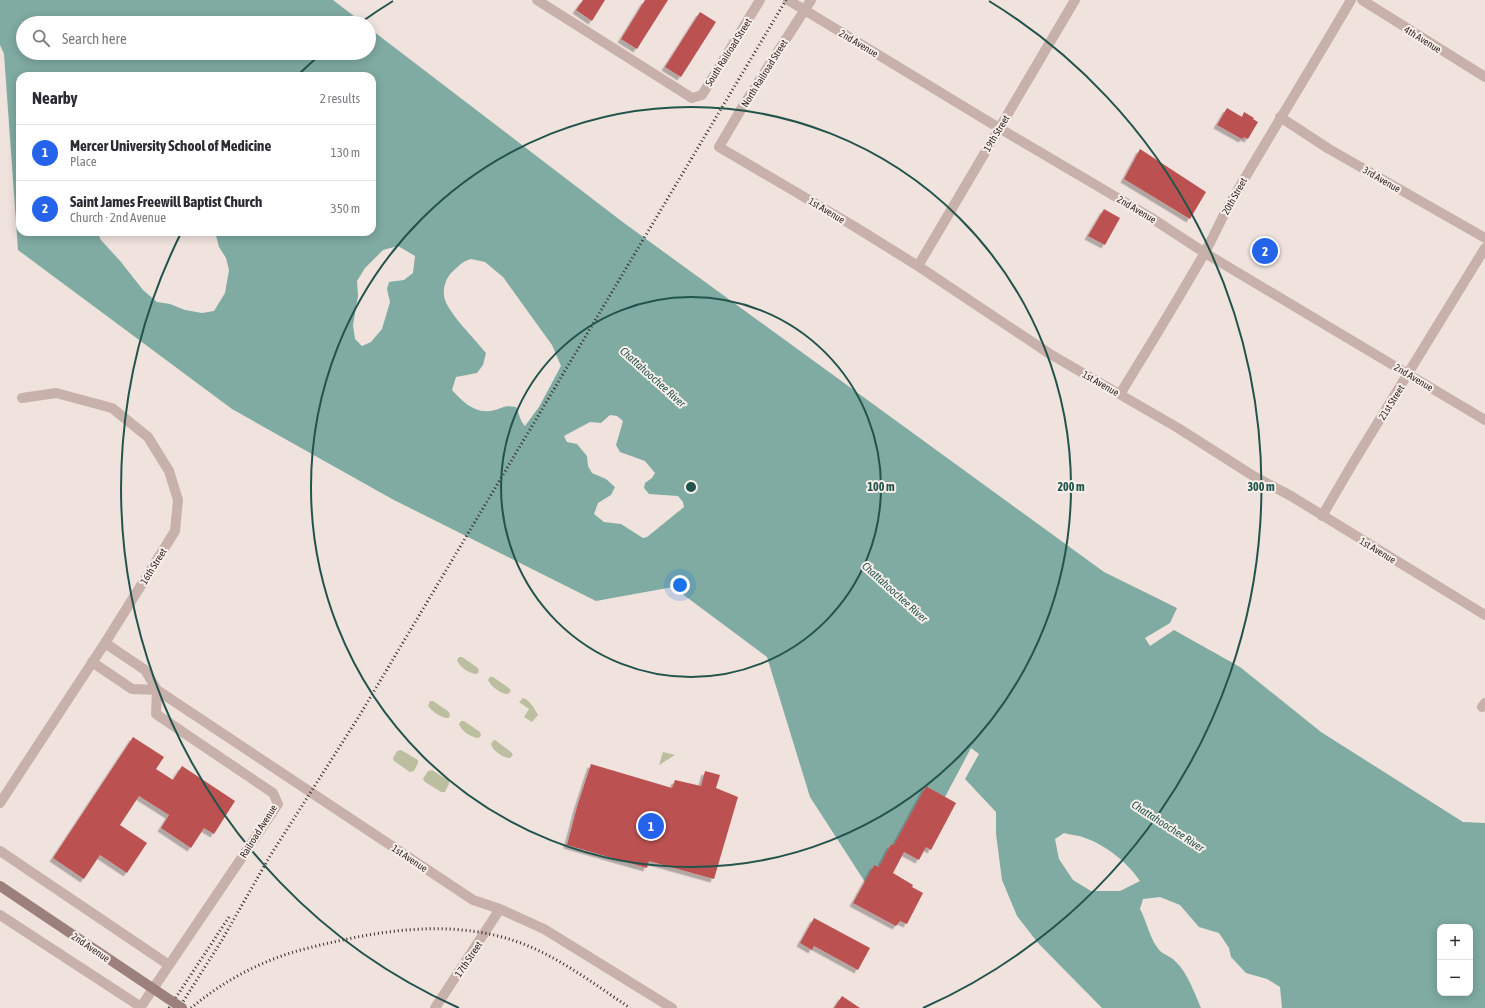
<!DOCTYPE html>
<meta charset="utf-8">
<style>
body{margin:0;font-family:"Asap Condensed",sans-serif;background:#f2f2f3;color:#2b2b33}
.controls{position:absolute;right:12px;bottom:12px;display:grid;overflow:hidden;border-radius:8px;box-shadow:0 2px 10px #0003}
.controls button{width:36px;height:36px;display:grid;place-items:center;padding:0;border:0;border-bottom:1px solid #e1e1e2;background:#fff;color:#2b2b33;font:20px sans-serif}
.you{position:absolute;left:680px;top:585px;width:14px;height:14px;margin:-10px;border:3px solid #fff;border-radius:50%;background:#1a73e8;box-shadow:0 0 0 6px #1a73e833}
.badge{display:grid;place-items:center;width:26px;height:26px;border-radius:50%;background:#2563eb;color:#fff;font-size:13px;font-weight:700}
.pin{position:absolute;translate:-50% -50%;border:2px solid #fff;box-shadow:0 1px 4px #0006}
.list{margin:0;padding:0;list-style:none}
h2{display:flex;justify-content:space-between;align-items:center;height:52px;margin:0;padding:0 16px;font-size:17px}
h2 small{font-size:13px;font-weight:400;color:#7c7c81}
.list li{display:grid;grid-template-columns:26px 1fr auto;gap:12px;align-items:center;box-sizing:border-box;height:56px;padding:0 16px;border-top:1px solid #e1e1e2}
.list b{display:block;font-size:15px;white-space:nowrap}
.list p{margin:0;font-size:13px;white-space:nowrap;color:#7c7c81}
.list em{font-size:13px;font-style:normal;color:#7c7c81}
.icon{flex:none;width:22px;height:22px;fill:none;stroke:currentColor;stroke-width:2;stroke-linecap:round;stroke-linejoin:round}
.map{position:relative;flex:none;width:1485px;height:1008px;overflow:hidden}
.search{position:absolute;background:#fff;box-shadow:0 2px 10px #0003;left:16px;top:16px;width:360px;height:44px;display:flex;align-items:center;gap:10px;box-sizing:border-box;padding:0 14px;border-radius:22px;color:#7c7c81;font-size:15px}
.panel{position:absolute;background:#fff;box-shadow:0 2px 10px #0003;left:16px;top:72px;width:360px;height:164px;border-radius:12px}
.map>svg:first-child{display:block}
.green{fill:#bbbe9f}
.water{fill:#7faba2;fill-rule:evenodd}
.building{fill:#bc5151;filter:url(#shadow)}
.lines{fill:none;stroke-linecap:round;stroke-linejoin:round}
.minor{stroke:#c8b1ab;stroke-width:10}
.rail{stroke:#362a29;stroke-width:3;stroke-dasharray:1 3;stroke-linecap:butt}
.secondary-bridge{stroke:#9b807c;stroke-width:10}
.ring{fill:none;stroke:#22544b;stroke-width:2}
.labels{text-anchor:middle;stroke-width:4;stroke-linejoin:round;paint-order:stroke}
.street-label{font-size:10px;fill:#362a29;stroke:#f8eeea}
.water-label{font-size:11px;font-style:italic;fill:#22544b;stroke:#f8eeea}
.centre{fill:#22544b;stroke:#f8eeea;stroke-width:2}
.ring-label{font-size:12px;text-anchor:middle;font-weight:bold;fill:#22544b;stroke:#f8eeea;stroke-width:4;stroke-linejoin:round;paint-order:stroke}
</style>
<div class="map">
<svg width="1485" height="1008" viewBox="0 0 1485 1008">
<defs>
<filter id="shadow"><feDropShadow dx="-3.5" dy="3.5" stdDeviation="0" flood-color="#0004"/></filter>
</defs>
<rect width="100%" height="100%" fill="#f0e3de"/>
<!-- green -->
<path class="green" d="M459,657H462L478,668L479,671L477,674C470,674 459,667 457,660Z
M490,677H493L509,688L511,691L508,694C501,694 490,686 488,680Z
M523,698C530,700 534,708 538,715L532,722L524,717L529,709L519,702Z
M430,701H433L449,712L450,716L448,718C441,718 433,712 428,706Z
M461,721H464L480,732L481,735L479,738C472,738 461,731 459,724Z
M495,740L511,752L513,755L510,758C503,758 492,750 491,744L493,741Z
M401,750L418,760V763L414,771L410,772L394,761L393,758L397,751Z
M663,752L675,755L659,765Z
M432,770L449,781V784L445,792H441L425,782L423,779L428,771Z"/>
<!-- water -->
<path class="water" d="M0,0H333L363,23H23V53H369V28L624,223L1104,572L1177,608L1170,623L1145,638L1150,646L1174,630L1240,667L1321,732L1463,822L1485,823V1008H1282L1280,987L1267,979L1246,973L1231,957L1229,948L1219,933L1199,927L1180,905L1160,897L1143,899L1140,909C1147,922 1150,940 1160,951C1165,955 1172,957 1176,962C1187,972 1195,994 1201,1008H1102L1038,943L1017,916L1002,880L996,834V812L965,779L979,754L971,748L945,797L926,786L894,845L891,844L879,867L874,865L865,882L810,797L767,657L673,587L596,601L392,499L232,409L18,250L4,54L0,45ZM20,76H372V232H215L219,247L226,258L229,270L225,293L214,311L202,313L185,310L170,304L157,302L143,290L121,262L101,240L97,232H20ZM398,246L415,256L413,273L404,280L389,282L387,289L390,302L382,329L371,342L362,346L355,339L353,325L358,296L357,281L365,268L383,250ZM471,259L485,262L503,277L552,345L561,366L539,407L525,426C520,421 519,413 516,407C504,405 505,407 495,410C476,415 464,403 452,390L456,377L477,373L483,365L486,353C475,339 446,311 444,296C443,287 446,279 451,273C458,267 462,261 471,259ZM610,415L617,416L623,421L616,445L620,452L645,461L655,473L652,478L645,483L644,488L649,494L678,496L683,502L684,507L647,537L643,538L621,524L604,522L594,514L598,503L611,495L615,487L606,479L592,473L588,466L587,456L577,444L567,442L564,436L590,422L601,423ZM1064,833C1071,835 1079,835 1085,838C1106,845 1128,863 1140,881L1120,891H1091L1073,880L1059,859L1055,839ZM1440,927H1470V993H1440Z"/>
<!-- building -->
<path class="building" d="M583,0H605L592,21L576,10Z
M645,0H668L637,49L621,39Z
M700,12L716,22L681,77L665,67Z
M1227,108L1242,117L1244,112L1254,118L1253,119L1258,122L1248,139L1244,137L1242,139L1217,125Z
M1140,149L1206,192L1190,219L1124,179Z
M1104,209L1120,218L1105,245L1088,236Z
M133,737L164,757L156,769L173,780L182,766L235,801L214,834L204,828L191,848L161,828L169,815L139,796L120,825L147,843L127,873L100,855L84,879L53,858Z
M591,764L672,788L675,780L701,786L705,771L720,775L716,788L738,797L714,879L649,861L647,868L567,845L577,807Z
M926,786L956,803L931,850L926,847L919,860L904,852L893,873L913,885L912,887L923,893L907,924L900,921L896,926L853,903L874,865L879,867L891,844L894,845Z
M814,918L870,948L858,970L814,946L812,950L800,943Z
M842,996L860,1008H834Z"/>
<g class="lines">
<!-- minor -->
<path class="minor" d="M537,0L692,98L702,95L760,0
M788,0L999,128L1150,217L1205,253L1485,420
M811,0L743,106L719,147L852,225L918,266L1050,354L1178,428L1255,477L1291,496L1485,615
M1362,0L1485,77
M1280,117L1329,149L1485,238
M918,266L1075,0
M1120,394C1149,347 1177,301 1204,254C1214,236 1222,217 1232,200C1271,133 1312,67 1351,0
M1322,516L1353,463L1485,248
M105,643L145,670L157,690L473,900L500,909L544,929L672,1008
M92,662L132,689L157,690
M1482,707L1485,703
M0,803L105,643L175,531L178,500L169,471L148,437L112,408L56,393L22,398
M0,851L169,965
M0,915L141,1007
M140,1008L278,804L273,793L156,714L157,690
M435,1008L500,909"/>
<!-- rail -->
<path class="rail" d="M169,1008L229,917
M179,1008L222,940L270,856L358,718L786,0
M191,1008C215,988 243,971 271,960C293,951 316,946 338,941C401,927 466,921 526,945C563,960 597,986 630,1008"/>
<!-- secondary-bridge -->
<path class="secondary-bridge" d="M0,886L182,1008"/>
</g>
<!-- distance rings -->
<g class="ring">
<circle cx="691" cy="487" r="190"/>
<circle cx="691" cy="487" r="380"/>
<path d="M459 1008A570 570 0 0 1 181 233M299 74A570 570 0 0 1 321 54M360 23A570 570 0 0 1 393 1M989 1A570 570 0 0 1 923 1008"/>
</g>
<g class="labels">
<!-- street labels -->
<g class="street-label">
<text transform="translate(1423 39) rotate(32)" y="4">4th Avenue</text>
<text transform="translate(859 43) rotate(31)" y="4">2nd Avenue</text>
<text transform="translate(728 52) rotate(-58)" y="4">South Railroad Street</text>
<text transform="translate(764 73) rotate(-58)" y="4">North Railroad Street</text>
<text transform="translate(996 133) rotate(-59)" y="4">19th Street</text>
<text transform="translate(1382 179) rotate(30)" y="4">3rd Avenue</text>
<text transform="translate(1234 196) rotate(-61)" y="4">20th Street</text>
<text transform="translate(1137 209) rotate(31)" y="4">2nd Avenue</text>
<text transform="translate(827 210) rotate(31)" y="4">1st Avenue</text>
<text transform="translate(1414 377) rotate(31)" y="4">2nd Avenue</text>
<text transform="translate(1101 383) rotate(30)" y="4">1st Avenue</text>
<text transform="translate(1391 402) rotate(-58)" y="4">21st Street</text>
<text transform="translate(1378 550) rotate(31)" y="4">1st Avenue</text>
<text transform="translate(153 566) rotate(-58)" y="4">16th Street</text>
<text transform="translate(258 831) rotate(-58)" y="4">Railroad Avenue</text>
<text transform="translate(410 858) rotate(34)" y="4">1st Avenue</text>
<text transform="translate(91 947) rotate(34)" y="4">2nd Avenue</text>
<text transform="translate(468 959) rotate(-56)" y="4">17th Street</text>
</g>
<!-- water labels -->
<g class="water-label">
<text transform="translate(653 377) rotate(42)" y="4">Chattahoochee River</text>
<text transform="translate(895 592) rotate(42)" y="4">Chattahoochee River</text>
<text transform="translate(1168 826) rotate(33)" y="4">Chattahoochee River</text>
</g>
</g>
<circle cx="691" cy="487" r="6" class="centre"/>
<g class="ring-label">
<text x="881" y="491">100 m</text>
<text x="1071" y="491">200 m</text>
<text x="1261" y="491">300 m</text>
</g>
</svg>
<div class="controls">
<button>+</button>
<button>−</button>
</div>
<div class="you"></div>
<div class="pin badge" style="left:651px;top:826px">1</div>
<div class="pin badge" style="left:1265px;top:251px">2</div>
<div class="search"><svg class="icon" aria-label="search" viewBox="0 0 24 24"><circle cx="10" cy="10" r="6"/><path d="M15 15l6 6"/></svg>Search here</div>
<section class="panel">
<h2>Nearby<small>2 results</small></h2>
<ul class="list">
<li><span class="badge">1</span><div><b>Mercer University School of Medicine</b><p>Place</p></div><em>130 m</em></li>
<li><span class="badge">2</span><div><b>Saint James Freewill Baptist Church</b><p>Church · 2nd Avenue</p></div><em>350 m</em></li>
</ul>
</section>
</div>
